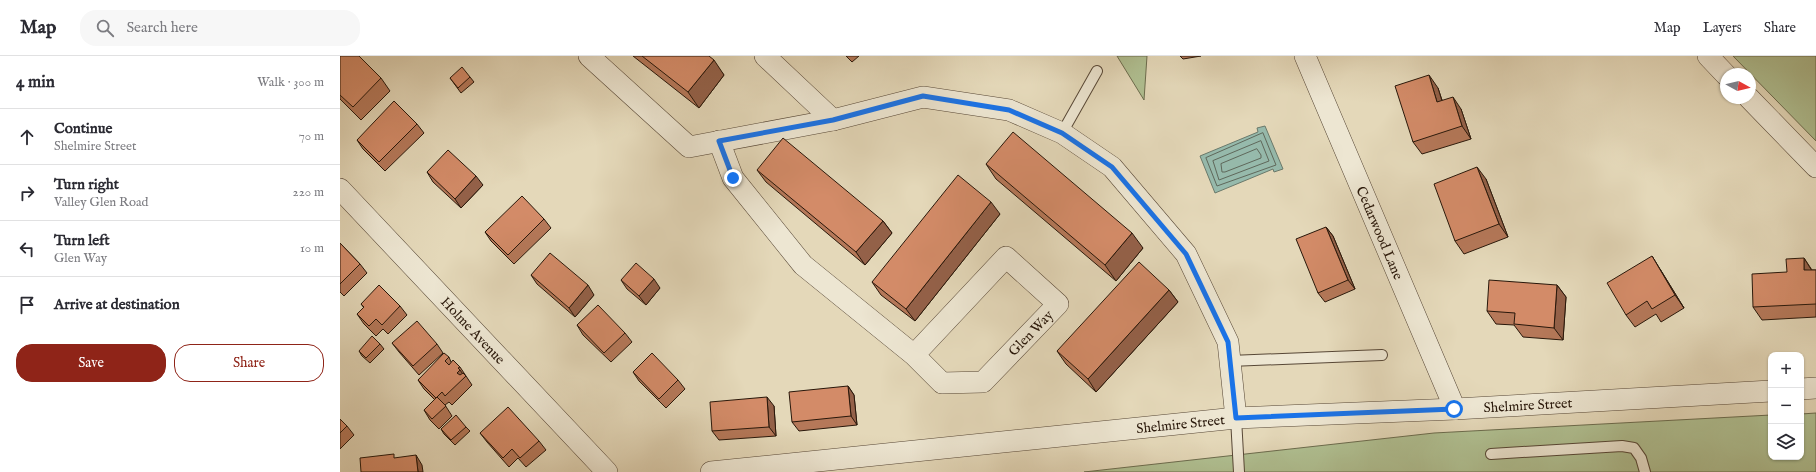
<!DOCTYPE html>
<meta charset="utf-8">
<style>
body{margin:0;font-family:"IM FELL English",serif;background:#f7f7f7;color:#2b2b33}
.controls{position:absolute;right:12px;bottom:12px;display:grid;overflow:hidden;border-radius:8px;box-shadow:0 1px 3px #0004}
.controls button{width:36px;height:36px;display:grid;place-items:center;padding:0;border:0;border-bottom:1px solid #e1e1e2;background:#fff;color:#2b2b33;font:20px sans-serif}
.compass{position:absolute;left:1380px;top:12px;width:36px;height:36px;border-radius:50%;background:#fff;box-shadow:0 1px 3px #0004;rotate:98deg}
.stop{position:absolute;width:12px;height:12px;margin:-9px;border:3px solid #1a73e8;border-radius:50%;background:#fff}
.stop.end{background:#1a73e8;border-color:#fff;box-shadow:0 1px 4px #0008}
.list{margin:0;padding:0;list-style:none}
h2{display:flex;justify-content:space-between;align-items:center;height:52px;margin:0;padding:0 16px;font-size:17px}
h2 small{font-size:13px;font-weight:400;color:#7c7c81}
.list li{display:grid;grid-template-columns:26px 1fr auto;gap:12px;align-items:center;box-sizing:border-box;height:56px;padding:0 16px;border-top:1px solid #e1e1e2}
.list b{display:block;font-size:15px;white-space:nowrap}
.list p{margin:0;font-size:13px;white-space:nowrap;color:#7c7c81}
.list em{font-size:13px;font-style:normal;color:#7c7c81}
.actions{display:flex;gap:8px;padding:12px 16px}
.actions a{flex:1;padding:9px 0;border:1px solid #8f2418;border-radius:16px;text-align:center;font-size:14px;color:#8f2418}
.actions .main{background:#8f2418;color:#fff}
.icon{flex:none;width:22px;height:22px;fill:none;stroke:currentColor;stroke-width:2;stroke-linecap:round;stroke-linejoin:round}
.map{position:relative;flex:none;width:1476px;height:416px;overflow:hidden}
header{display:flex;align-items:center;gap:24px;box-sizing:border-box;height:56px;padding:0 20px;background:#fff;border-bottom:1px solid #e1e1e2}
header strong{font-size:19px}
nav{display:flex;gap:22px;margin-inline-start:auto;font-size:14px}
.search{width:280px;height:36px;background:#f7f7f7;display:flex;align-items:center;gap:10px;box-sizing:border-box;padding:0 14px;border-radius:16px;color:#7c7c81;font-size:15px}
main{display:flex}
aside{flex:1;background:#fff}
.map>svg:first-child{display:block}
.green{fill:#b0c092;stroke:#6c6c4e}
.water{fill:#96baac;stroke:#6a796b}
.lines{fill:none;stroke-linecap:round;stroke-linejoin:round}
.shore{stroke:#5f685b;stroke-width:1}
.service-casing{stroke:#574736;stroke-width:12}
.minor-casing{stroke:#574736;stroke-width:22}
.service{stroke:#ede6d2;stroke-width:10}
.minor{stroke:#ede6d2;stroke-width:21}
.wall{fill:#b57859;stroke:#28170a}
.shaded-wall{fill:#946149;stroke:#28170a}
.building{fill:#d38b68;stroke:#28170a}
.route{stroke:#1a73e8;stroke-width:5}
.labels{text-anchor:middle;stroke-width:3;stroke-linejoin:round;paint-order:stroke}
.street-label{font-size:14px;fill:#28170a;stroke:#ede6d2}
</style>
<header>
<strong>Map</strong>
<div class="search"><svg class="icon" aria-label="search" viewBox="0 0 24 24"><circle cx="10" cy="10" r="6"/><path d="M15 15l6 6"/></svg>Search here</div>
<nav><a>Map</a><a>Layers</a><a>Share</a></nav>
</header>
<main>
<aside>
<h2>4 min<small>Walk · 300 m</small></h2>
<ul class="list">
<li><svg class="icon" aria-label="ahead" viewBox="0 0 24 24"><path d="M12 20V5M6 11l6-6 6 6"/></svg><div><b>Continue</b><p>Shelmire Street</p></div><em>70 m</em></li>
<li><svg class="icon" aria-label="right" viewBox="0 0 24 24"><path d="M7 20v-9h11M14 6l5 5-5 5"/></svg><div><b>Turn right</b><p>Valley Glen Road</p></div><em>220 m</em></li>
<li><svg class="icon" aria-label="left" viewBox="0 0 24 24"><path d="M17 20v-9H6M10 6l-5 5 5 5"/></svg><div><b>Turn left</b><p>Glen Way</p></div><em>10 m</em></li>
<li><svg class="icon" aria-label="arrive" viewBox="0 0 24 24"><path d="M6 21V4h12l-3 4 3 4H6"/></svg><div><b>Arrive at destination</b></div></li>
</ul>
<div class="actions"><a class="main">Save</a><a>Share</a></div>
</aside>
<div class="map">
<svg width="1476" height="416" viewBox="0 0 1476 416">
<rect width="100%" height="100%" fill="#e4d8b9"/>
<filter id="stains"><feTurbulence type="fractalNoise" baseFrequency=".005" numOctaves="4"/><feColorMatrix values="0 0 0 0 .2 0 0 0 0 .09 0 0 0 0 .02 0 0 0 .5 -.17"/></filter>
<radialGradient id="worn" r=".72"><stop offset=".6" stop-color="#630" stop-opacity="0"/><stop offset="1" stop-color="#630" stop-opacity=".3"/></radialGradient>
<!-- green -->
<path class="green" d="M777,0H807L804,44Z
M1393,0H1476V85Z
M1476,357V416H744L1094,377L1431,359V401H1461V358Z"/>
<!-- water -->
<path class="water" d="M925,70L943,113L934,116L933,113L875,137L860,100L918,76L917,72Z"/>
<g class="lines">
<!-- shore -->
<path class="shore" d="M923,77L936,109L877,130L866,102Z
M921,85L929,105L879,124L873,105Z
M917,93L921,99V102L885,116H882L881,108Z"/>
<defs>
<path id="service" d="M722,77L757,15
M890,305L1042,299
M896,362L899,416
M1151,398L1282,390L1294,392L1301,402L1305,416"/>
<g id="minor">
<path d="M249,0L349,91L493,64L583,41L669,54L722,77L772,111L846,198L888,286L896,362"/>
<path d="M425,0L493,64"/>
<path id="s1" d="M965,0L1115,353"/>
<path d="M1368,0L1386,19"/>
<path d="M1409,42L1476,111"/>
<path id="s2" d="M379,85L393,122L463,209L574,299L602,327L643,326L718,248L666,201L574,299"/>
<path id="s3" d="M0,133L267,416"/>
<path d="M1461,333L1476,332"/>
<path id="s4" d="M371,416L896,362L1115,353L1431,335"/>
</g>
</defs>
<!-- service casing -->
<use href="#service" class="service-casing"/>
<!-- minor casing -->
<use href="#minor" class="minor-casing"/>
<!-- service -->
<use href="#service" class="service"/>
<!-- minor -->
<use href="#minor" class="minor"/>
</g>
<!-- wall -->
<path class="wall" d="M0,0L41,22L50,35L21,64L0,43Z
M293,0H369L384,19L359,52Z
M506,0H519L512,6Z
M840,0H861L843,3Z
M130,21L134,26L121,37L110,22Z
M1098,32L1102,44L1121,53L1131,83L1082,98L1073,86Z
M77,68L84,77L45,115L23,93L17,84Z
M646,108L803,192L776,225L656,123Z
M417,114L543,165L552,177L525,209L426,126Z
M87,116L143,129L121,152L93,126Z
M1146,123L1168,181L1124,198L1115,185Z
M660,158L575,265L541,239L532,226Z
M204,163L211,172L174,208L151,185L145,176Z
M986,171L993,180L1015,233L985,246L978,237Z
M0,187L20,208L27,217L4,240L0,236Z
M1464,202L1472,214H1476V261L1422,264L1413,251L1447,216Z
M1320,213L1344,252L1321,266L1316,258L1295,271L1286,259Z
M191,219L254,239L235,261L197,228Z
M281,224L320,232L306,249L287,233Z
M1217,229L1226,241L1223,284L1183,281L1174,269L1156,268L1147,255Z
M829,234L838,246L756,336L726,308L717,295Z
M21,248L60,250L67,259L48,278L43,273L36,280L24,268L17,258L24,252Z
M237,269L285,277L292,286L271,306L243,279Z
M52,287L97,288L103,297L79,319L59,296Z
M40,288L44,293L30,307L22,300L19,295Z
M109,301L111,306L120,311L132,329L112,349L109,346L105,349L112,360L99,373L90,364L84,354L95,344L84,333L78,324Z
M293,316L338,324L345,333L326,352L299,325Z
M508,330L514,339L517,369L459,375L452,366Z
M434,350L436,380L379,384L372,375Z
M0,363L7,370L14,379L0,393Z
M126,371L130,375L115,389L104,378L101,373Z
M140,377L199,385L206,394L186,411L178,402L169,411L147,386Z"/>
<!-- shaded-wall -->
<path class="shaded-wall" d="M374,4L384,19L359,52L348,36Z
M1089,19L1098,32L1106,58L1097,46Z
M1113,41L1121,53L1131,83L1122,70Z
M1137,111L1146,123L1168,181L1159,168Z
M136,120L143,129L121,152L115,143Z
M651,146L660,158L575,265L566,253Z
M543,165L552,177L525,209L516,196Z
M986,171L993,180L1015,233L1008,224Z
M792,177L803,192L776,225L765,209Z
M1312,200L1344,252L1335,239Z
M1464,202L1472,215L1464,214Z
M314,223L320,232L306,249L299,240Z
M248,229L254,239L235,261L229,252Z
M1217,229L1226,241L1223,284L1214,272Z
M829,234L838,246L756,336L748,323Z
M120,314L125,321L122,323L117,317Z
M508,330L514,339L517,369L511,360Z
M427,341L434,350L436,380L429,371Z
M76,399L82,409L83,416H78Z"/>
<!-- building -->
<path class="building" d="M0,0H19L41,22L13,51L0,39Z
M302,0H369L374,4L348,36Z
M122,11L130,21L118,32L110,22Z
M1089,19L1097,46L1113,41L1122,70L1073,86L1055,30Z
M54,45L77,68L39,106L17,84Z
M673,76L792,177L765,209L646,108Z
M443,82L543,165L516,196L417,114Z
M108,94L136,120L115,143L87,116Z
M1137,111L1159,168L1115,185L1094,128Z
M618,119L651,146L566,253L532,226Z
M182,140L204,163L168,199L145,176Z
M986,171L1008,224L978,237L956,183Z
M0,187L20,208L0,228Z
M210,197L248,229L229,252L191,219Z
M1312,200L1335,239L1312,253L1307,245L1286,259L1267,227Z
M1464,202V214H1476V248L1413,251L1412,218L1447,216L1446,203Z
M799,206L829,234L748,323L717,295Z
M296,207L314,223L299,240L281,224Z
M1149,224L1217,229L1214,272L1174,268L1175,257L1147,255Z
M39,229L60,250L42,269L36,263L29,270L17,258L24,251L21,248Z
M258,249L285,277L264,297L237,269Z
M77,265L97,288L73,310L52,287Z
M32,280L40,288L26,302L19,295Z
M104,297L109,301L105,305L109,309L113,304L120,311L118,312L120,314L117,317L120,319L123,317L126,320L105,340L102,336L96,342L78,324Z
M312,297L338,324L319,343L293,316Z
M508,330L511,360L452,366L449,336Z
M97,341L106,350L92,363L84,354Z
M427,341L429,371L372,375L370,346Z
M168,351L199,385L180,402L172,393L163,402L140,377Z
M116,359L126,371L111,384L101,373Z
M0,363L7,370L0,377Z
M54,398V402L76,399L78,416H21L20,402Z"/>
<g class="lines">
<!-- route -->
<path class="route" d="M393,122L379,85L493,64L583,40L669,54L722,77L772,111L846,198L888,286L896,362L1114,353"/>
</g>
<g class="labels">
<!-- street labels -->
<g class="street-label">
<text dy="5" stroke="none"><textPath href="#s1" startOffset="192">Cedarwood Lane</textPath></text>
<text dy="5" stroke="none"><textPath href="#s3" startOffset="194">Holme Avenue</textPath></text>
<text dy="5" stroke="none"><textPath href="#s2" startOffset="443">Glen Way</textPath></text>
<text dy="5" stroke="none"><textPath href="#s4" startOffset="820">Shelmire Street</textPath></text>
<text dy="5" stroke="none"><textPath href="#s4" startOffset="472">Shelmire Street</textPath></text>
</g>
</g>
<rect width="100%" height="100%" filter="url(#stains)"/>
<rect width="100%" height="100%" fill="url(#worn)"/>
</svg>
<div class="controls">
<button>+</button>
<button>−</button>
<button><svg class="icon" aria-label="layers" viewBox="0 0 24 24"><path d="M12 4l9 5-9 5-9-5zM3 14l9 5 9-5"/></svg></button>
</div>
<svg class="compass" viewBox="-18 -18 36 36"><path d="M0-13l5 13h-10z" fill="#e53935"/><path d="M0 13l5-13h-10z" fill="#7c7c81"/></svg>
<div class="stop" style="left:1114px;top:353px"></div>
<div class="stop end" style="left:393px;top:122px"></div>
</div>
</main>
